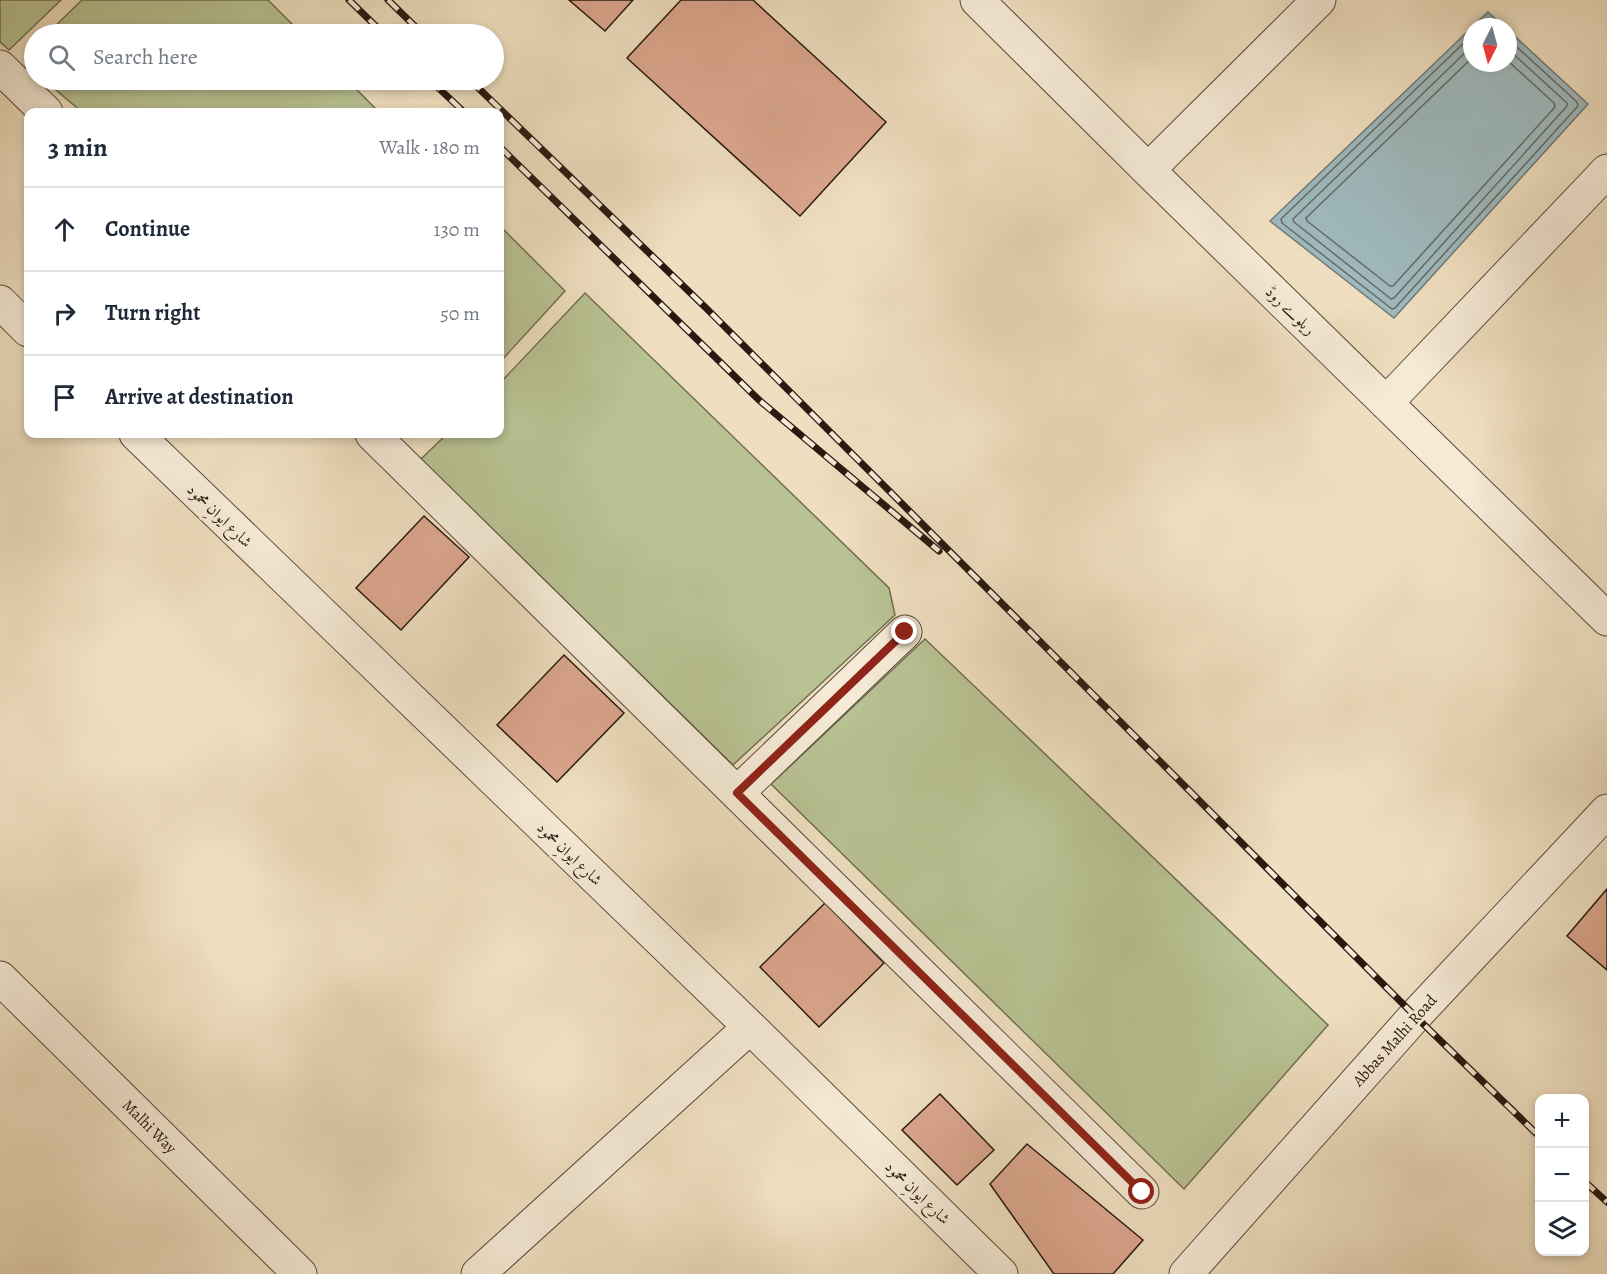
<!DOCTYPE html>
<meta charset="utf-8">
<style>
body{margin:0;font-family:Alegreya,Amiri,serif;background:#f6f6f7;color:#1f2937}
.controls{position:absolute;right:18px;bottom:18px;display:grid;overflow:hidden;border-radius:12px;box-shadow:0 3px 9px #0003}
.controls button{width:54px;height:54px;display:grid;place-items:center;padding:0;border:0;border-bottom:2px solid #e0e1e3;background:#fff;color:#1f2937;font:30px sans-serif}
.compass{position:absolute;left:1463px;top:18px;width:54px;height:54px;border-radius:50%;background:#fff;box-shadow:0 3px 9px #0003;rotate:186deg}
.stop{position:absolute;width:18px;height:18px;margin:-14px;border:4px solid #8f2418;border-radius:50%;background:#fff}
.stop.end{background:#8f2418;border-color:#fff;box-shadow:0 2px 6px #0008}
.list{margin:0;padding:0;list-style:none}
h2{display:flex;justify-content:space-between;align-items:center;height:78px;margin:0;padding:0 24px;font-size:26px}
h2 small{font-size:20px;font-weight:400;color:#747a83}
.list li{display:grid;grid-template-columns:39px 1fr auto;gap:18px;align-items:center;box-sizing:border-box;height:84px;padding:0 24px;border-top:2px solid #e0e1e3}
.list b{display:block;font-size:22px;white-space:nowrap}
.list em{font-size:20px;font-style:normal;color:#747a83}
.icon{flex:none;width:33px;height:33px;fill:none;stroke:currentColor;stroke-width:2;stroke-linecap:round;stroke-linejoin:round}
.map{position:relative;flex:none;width:1607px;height:1274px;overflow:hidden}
.search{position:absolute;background:#fff;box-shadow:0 3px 9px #0003;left:24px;top:24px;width:480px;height:66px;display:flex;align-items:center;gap:15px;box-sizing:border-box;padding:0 21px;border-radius:33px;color:#747a83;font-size:22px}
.panel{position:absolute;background:#fff;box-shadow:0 3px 9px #0003;left:24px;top:108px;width:480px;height:330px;border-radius:12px}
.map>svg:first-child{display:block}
.green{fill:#b8c293;stroke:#716e52;stroke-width:1.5}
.water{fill:#9fbabe;stroke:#707a79;stroke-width:1.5}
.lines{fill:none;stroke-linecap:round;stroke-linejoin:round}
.shore{stroke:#646a68;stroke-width:1.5}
.building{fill:#dba68e;stroke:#2a1911;stroke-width:1.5}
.minor-casing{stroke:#5b4a3d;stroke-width:35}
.minor{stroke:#f5ead6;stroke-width:33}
.rail-casing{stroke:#2a1911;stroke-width:7}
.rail{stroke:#f5ead6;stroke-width:4.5;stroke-dasharray:14;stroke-linecap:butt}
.route{stroke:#8f2418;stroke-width:8}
.labels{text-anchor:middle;stroke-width:6;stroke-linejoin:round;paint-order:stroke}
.street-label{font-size:16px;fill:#2a1911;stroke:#f5ead6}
</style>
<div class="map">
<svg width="1607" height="1274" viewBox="0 0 1607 1274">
<rect width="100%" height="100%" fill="#efdfc0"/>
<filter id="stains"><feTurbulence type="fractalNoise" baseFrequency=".00333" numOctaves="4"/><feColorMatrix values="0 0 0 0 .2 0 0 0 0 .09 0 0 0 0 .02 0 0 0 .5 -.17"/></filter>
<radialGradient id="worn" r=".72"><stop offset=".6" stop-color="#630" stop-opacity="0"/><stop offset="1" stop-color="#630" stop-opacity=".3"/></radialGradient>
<!-- green -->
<path class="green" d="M0,0H61L9,50L0,42Z
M82,0H268L302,34H47Z
M44,80H347L379,112H82Z
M500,226L565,291L500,362Z
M585,293L889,588L895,615L733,765L421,459L447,434H500V383Z
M925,639L1328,1025L1184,1189L771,784Z"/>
<!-- water -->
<path class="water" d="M1488,12L1504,27H1472V63H1508V30L1588,104L1394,318L1270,221Z"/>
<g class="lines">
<!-- shore -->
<path class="shore" d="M1472,35L1281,219L1282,223L1392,309L1395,308L1578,106L1577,102L1508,39
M1472,46L1293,219L1294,222L1391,299L1394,298L1567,106V103L1508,49
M1472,58L1306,218L1307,221L1390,286H1393L1555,107L1554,103L1508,61"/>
</g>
<!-- building -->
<path class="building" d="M569,0H633L605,31Z
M681,0H753L886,122L800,216L627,58Z
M424,516L469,557L401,630L356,588Z
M564,655L624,713L557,782L497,725Z
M1607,889V970L1567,936Z
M825,903L884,963L819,1027L760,967Z
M940,1094L994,1150L957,1185L902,1130Z
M1027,1144L1143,1240L1113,1274H1054L990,1184Z"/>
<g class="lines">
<defs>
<path id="minor" d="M977,0L1148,170L1607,619
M0,67L46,112
M1148,170L1319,0
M0,302L28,330
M1386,403L1607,171
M136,434L750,1027L1001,1274
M372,434L1142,1192
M737,793L905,632
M0,978L300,1274
M478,1274L750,1027
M1186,1274L1415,1016L1607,811"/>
</defs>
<!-- minor casing -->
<use href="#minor" class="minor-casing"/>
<!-- minor -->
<use href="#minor" class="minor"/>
<defs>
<path id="rail" d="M349,0L384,34
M388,0L423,34
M430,80L464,112
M470,80L706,308L1415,1016L1540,1137
M500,147L759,400L939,551
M1584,1181L1607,1202"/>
</defs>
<!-- rail casing -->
<use href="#rail" class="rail-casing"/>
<!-- rail -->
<use href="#rail" class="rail"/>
</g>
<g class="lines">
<!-- route -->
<path class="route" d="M905,632L737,793L1142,1192"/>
</g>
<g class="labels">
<!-- street labels -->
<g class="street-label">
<text transform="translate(1291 310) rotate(44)" y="6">ریلوے روڈ</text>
<text transform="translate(220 515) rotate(44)" y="6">شارع ایوانِ محمود</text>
<text transform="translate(570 853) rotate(44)" y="6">شارع ایوانِ محمود</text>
<text transform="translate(1394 1040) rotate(-48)" y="6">Abbas Malhi Road</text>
<text transform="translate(150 1126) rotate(45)" y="6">Malhi Way</text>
<text transform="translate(918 1192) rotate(44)" y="6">شارع ایوانِ محمود</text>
</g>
</g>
<rect width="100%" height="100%" filter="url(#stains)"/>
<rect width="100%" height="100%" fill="url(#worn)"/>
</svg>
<div class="controls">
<button>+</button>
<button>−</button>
<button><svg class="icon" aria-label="layers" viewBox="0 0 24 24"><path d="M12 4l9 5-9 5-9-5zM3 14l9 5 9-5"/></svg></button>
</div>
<svg class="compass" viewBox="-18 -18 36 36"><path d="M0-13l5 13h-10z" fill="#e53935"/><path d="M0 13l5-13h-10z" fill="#747a83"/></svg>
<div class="stop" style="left:1142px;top:1192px"></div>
<div class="stop end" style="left:905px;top:632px"></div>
<div class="search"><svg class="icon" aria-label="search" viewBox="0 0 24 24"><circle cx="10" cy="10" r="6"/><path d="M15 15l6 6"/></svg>Search here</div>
<section class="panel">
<h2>3 min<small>Walk · 180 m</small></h2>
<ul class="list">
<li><svg class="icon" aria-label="ahead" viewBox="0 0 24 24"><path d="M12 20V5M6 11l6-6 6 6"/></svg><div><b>Continue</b></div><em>130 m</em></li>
<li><svg class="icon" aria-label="right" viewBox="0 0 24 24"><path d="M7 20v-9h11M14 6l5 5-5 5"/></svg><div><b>Turn right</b></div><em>50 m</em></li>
<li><svg class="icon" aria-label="arrive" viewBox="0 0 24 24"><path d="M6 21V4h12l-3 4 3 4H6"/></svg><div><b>Arrive at destination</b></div></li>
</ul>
</section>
</div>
